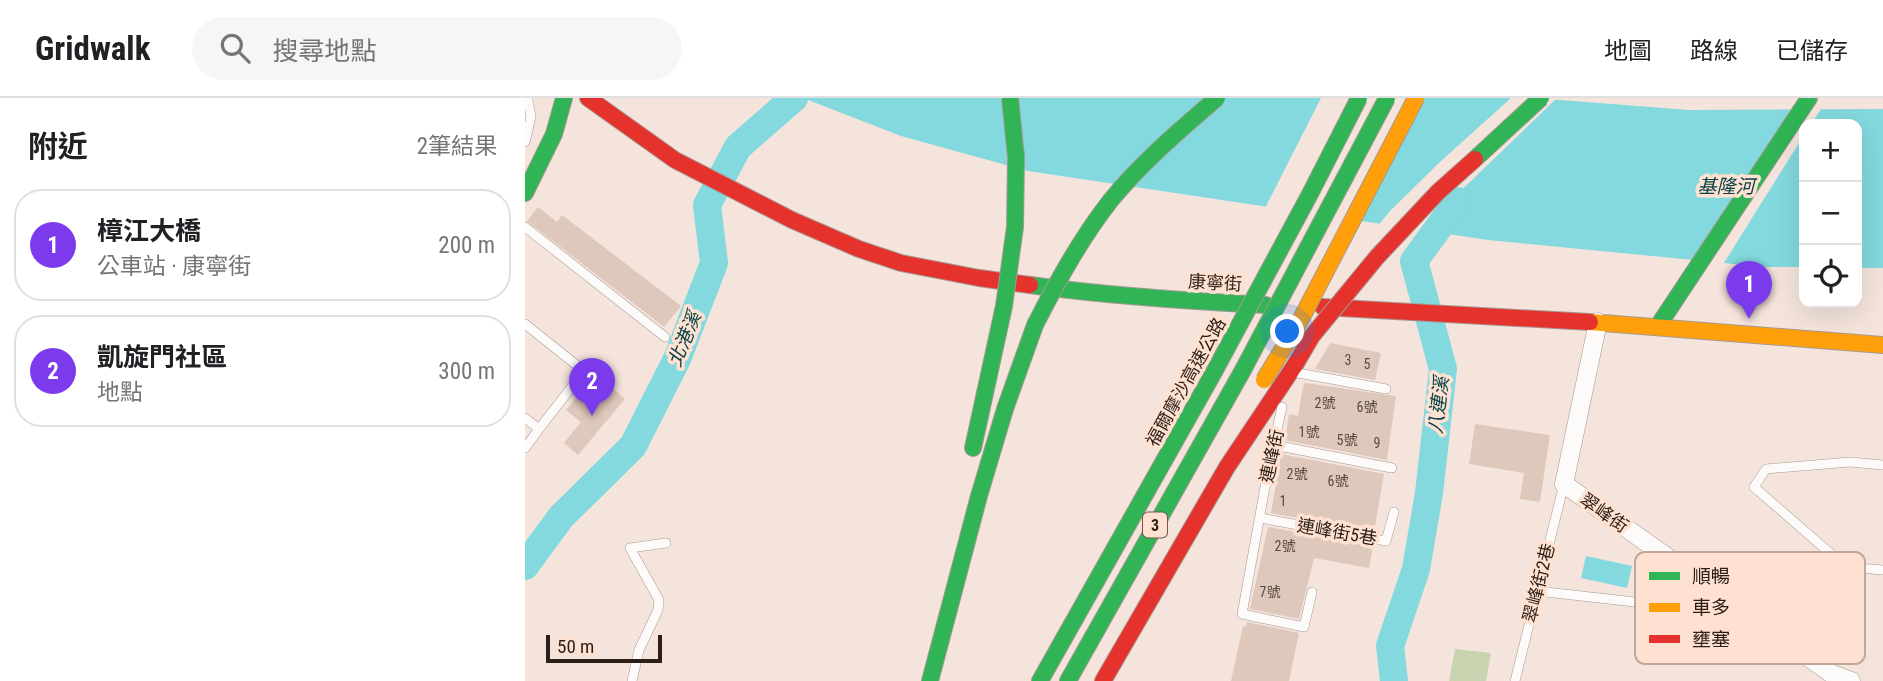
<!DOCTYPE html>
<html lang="zh-TW">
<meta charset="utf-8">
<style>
body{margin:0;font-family:"Roboto Condensed","Noto Sans TC",sans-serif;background:#f6f6f6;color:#202124}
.controls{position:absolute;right:21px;top:21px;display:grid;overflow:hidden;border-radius:14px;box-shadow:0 7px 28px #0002}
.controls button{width:63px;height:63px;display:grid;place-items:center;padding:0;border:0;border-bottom:2px solid #e0e0e0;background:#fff;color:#202124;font:35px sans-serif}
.scale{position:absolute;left:21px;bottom:18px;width:116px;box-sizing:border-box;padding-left:7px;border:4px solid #2c1f17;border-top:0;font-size:19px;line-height:24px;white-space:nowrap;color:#2c1f17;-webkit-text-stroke:5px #fee1d1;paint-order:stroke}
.you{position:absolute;left:763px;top:234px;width:24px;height:24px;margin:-18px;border:5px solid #fff;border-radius:50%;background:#1a73e8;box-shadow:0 0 0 10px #1a73e833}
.badge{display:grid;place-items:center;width:46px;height:46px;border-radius:50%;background:#7c3aed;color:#fff;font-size:23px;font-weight:700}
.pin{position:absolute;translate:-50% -58px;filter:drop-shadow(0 2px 4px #0008)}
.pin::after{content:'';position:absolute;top:37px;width:24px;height:21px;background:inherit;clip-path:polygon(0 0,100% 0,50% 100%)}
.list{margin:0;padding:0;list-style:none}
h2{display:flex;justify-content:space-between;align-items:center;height:91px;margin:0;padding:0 28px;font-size:30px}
h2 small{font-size:23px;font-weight:400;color:#757577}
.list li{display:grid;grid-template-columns:46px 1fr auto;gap:21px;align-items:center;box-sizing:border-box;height:112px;margin:0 14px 14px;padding:0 14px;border:2px solid #e0e0e0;border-radius:28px}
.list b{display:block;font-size:26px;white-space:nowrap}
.list p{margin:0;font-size:23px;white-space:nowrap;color:#757577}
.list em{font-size:23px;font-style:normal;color:#757577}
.icon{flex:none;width:38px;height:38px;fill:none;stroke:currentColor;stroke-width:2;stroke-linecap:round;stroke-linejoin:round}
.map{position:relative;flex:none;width:1358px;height:583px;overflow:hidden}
header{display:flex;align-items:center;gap:42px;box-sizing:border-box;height:98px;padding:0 35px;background:#fff;border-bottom:2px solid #e0e0e0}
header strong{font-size:33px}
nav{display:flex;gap:38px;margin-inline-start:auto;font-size:24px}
.search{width:490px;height:63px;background:#f6f6f6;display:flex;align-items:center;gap:18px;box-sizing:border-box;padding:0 24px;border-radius:38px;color:#757577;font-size:26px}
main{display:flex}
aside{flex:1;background:#fff}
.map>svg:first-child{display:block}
.green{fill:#c8d4b0}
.water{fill:#83d9de}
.pier{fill:#f4e4dc}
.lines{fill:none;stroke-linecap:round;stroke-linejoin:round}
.river{stroke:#83d9de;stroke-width:28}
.building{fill:#dec8bb}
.lane-casing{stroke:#a69992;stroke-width:10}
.street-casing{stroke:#a69992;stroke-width:19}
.fast-casing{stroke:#a69992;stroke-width:18}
.slow-casing{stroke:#a69992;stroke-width:18}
.jam-casing{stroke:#a69992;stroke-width:18}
.lane{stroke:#fdfbfa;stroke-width:9}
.street{stroke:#fdfbfa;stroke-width:18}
.fast{stroke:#30b455;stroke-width:16}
.slow{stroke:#ff9f0a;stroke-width:16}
.jam{stroke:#e5322d;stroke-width:16}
.fast-bridge-casing{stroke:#a69992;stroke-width:18;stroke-linecap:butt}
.slow-bridge-casing{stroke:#a69992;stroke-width:18;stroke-linecap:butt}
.jam-bridge-casing{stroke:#a69992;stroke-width:18;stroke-linecap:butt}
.fast-bridge{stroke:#30b455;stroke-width:16}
.slow-bridge{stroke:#ff9f0a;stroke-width:16}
.jam-bridge{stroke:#e5322d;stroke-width:16}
.labels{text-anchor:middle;stroke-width:7;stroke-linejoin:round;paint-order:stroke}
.number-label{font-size:14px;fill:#584940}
.shield{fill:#fee1d1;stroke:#6b594f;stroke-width:2}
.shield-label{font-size:16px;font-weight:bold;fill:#2c1f17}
.street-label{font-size:18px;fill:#2c1f17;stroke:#fee1d1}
.water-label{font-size:19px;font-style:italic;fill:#054348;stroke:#fee1d1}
.key{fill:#fee1d1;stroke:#bfa799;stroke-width:2}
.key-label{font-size:19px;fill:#2c1f17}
</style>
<header>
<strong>Gridwalk</strong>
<div class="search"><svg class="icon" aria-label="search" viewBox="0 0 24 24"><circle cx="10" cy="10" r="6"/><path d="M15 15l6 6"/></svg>搜尋地點</div>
<nav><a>地圖</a><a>路線</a><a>已儲存</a></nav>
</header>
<main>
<aside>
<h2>附近<small>2筆結果</small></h2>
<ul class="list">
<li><span class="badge">1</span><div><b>樟江大橋</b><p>公車站 · 康寧街</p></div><em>200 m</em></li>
<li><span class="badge">2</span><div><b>凱旋門社區</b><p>地點</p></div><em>300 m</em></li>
</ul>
</aside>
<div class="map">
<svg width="1358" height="583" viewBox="0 0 1358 583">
<rect width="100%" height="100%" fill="#f4e4dc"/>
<!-- green -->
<path class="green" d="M930,551L966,555L961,583H924Z"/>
<!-- water -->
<path class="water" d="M278,0H1010L1164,12L1358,11V170H1332V26H1279V169H1240L963,142L503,73L376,38Z
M1061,458L1107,468L1102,490L1056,480Z"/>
<!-- pier -->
<path class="pier" d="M796,0H885L819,124L739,112Z
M986,0H1032L892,135L852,129L865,113L916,63Z
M1269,8H1298L1286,26H1279V37L1197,168L1167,165Z"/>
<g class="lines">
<!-- river -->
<path class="river" d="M0,468L36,419L108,348L152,261L189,165L182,107L213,49L269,0
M869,583L865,548L891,471L904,395L918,271L889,163L933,103"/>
</g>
<!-- building -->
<path class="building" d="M13,109L32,124L37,117L156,208L139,229L2,123Z
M805,245L856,255L850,282L790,271Z
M71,276L100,301L53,357L39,345L56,324L41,312Z
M780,285L871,298L862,362L760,342L764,316L773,318L778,289Z
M950,326L1025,337L1015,404L995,401L999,375L944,366Z
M756,356L859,376L849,434L746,415Z
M743,429L848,448L844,470L789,460L774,521L725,511Z
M722,524L774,535L764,583H706L718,528L721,529Z"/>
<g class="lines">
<defs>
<path id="lane" d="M0,44L6,19L3,2
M0,129L140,239
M0,226L59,273L14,331
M773,275L861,291
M757,309L745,362L717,516L779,529L787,494
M0,320L14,331L0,350
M749,347L867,370
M1358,367L1325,364L1241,371L1229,389L1321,469L1358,472
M735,420L861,443L869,414
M1012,493L1216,516
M107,583L114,552L133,512L134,502L105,450L141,445
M990,583L1039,386"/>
<path id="street" d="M1073,224L1039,386L1307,576L1326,583"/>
<path id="fast" d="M0,95L29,36L39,0
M505,187C583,198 662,203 741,207
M1133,228L1284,0
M448,350L479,208
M405,583L454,398L480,311L510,227
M515,583L689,274
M543,583L718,272"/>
<path id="slow" d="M1065,224L1358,247"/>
<path id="jam" d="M63,0L150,62L267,122L334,151L376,165L454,180L505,187
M798,209L1065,224
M578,583L702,369L770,267"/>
</defs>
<!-- lane casing -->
<use href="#lane" class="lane-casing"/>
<!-- street casing -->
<use href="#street" class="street-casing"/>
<!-- fast casing -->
<use href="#fast" class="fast-casing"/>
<!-- slow casing -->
<use href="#slow" class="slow-casing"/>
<!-- jam casing -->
<use href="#jam" class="jam-casing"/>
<!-- lane -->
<use href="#lane" class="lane"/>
<!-- street -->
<use href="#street" class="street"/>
<!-- fast -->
<use href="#fast" class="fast"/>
<!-- slow -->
<use href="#slow" class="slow"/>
<!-- jam -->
<use href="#jam" class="jam"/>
<defs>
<path id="fast-bridge" d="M950,61L1016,0
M479,208L490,129L491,59L485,0
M510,227C532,184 556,140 586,102C617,64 655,32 692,0
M718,272L862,0
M689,274L785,96L834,0"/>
<path id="slow-bridge" d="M739,282L776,221L891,0"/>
<path id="jam-bridge" d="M770,267L787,238L852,159L913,94L950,61"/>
</defs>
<!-- fast-bridge casing -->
<use href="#fast-bridge" class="fast-bridge-casing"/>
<!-- slow-bridge casing -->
<use href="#slow-bridge" class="slow-bridge-casing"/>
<!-- jam-bridge casing -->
<use href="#jam-bridge" class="jam-bridge-casing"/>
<!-- fast-bridge -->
<use href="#fast-bridge" class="fast-bridge"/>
<!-- slow-bridge -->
<use href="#slow-bridge" class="slow-bridge"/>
<!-- jam-bridge -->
<use href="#jam-bridge" class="jam-bridge"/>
</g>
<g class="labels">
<!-- number labels -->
<g class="number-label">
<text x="823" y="267">3</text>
<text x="842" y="271">5</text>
<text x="800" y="310">2號</text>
<text x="842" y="314">6號</text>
<text x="784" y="339">1號</text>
<text x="822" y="347">5號</text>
<text x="852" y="350">9</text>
<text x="772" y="381">2號</text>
<text x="813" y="388">6號</text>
<text x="758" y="408">1</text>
<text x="760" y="453">2號</text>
<text x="745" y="499">7號</text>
</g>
<!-- shield labels -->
<rect class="shield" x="618" y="414.5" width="24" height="25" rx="5"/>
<g class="shield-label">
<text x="630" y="433">3</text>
</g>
<!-- street labels -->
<g class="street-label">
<text transform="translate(690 185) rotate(3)" y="6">康寧街</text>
<text transform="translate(661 284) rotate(-61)" y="6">福爾摩沙高速公路</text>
<text transform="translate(747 358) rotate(-78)" y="6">連峰街</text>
<text transform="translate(1079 415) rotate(35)" y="6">翠峰街</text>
<text transform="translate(812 434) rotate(10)" y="6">連峰街5巷</text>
<text transform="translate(1014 485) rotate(-76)" y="6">翠峰街2巷</text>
</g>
<!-- water labels -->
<g class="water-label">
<text x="1201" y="95">基隆河</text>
<text transform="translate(159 241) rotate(-68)" y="7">北港溪</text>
<text transform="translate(913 307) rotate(-83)" y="7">八連溪</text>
</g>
</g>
<!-- legend -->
<rect x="1110" y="454" width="230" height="112" rx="10" class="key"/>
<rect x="1124" y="474" width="31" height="8" fill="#30b455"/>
<rect x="1124" y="505" width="31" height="9" fill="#ff9f0a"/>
<rect x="1124" y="537" width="31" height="8" fill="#e5322d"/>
<g class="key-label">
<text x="1167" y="485">順暢</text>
<text x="1167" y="516">車多</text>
<text x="1167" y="548">壅塞</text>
</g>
</svg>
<div class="controls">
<button>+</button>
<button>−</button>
<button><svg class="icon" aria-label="locate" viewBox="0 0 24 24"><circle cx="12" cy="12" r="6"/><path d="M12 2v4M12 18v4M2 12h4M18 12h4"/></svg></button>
</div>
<div class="scale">50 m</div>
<div class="you"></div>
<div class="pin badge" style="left:1224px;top:221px">1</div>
<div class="pin badge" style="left:67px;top:318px">2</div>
</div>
</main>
